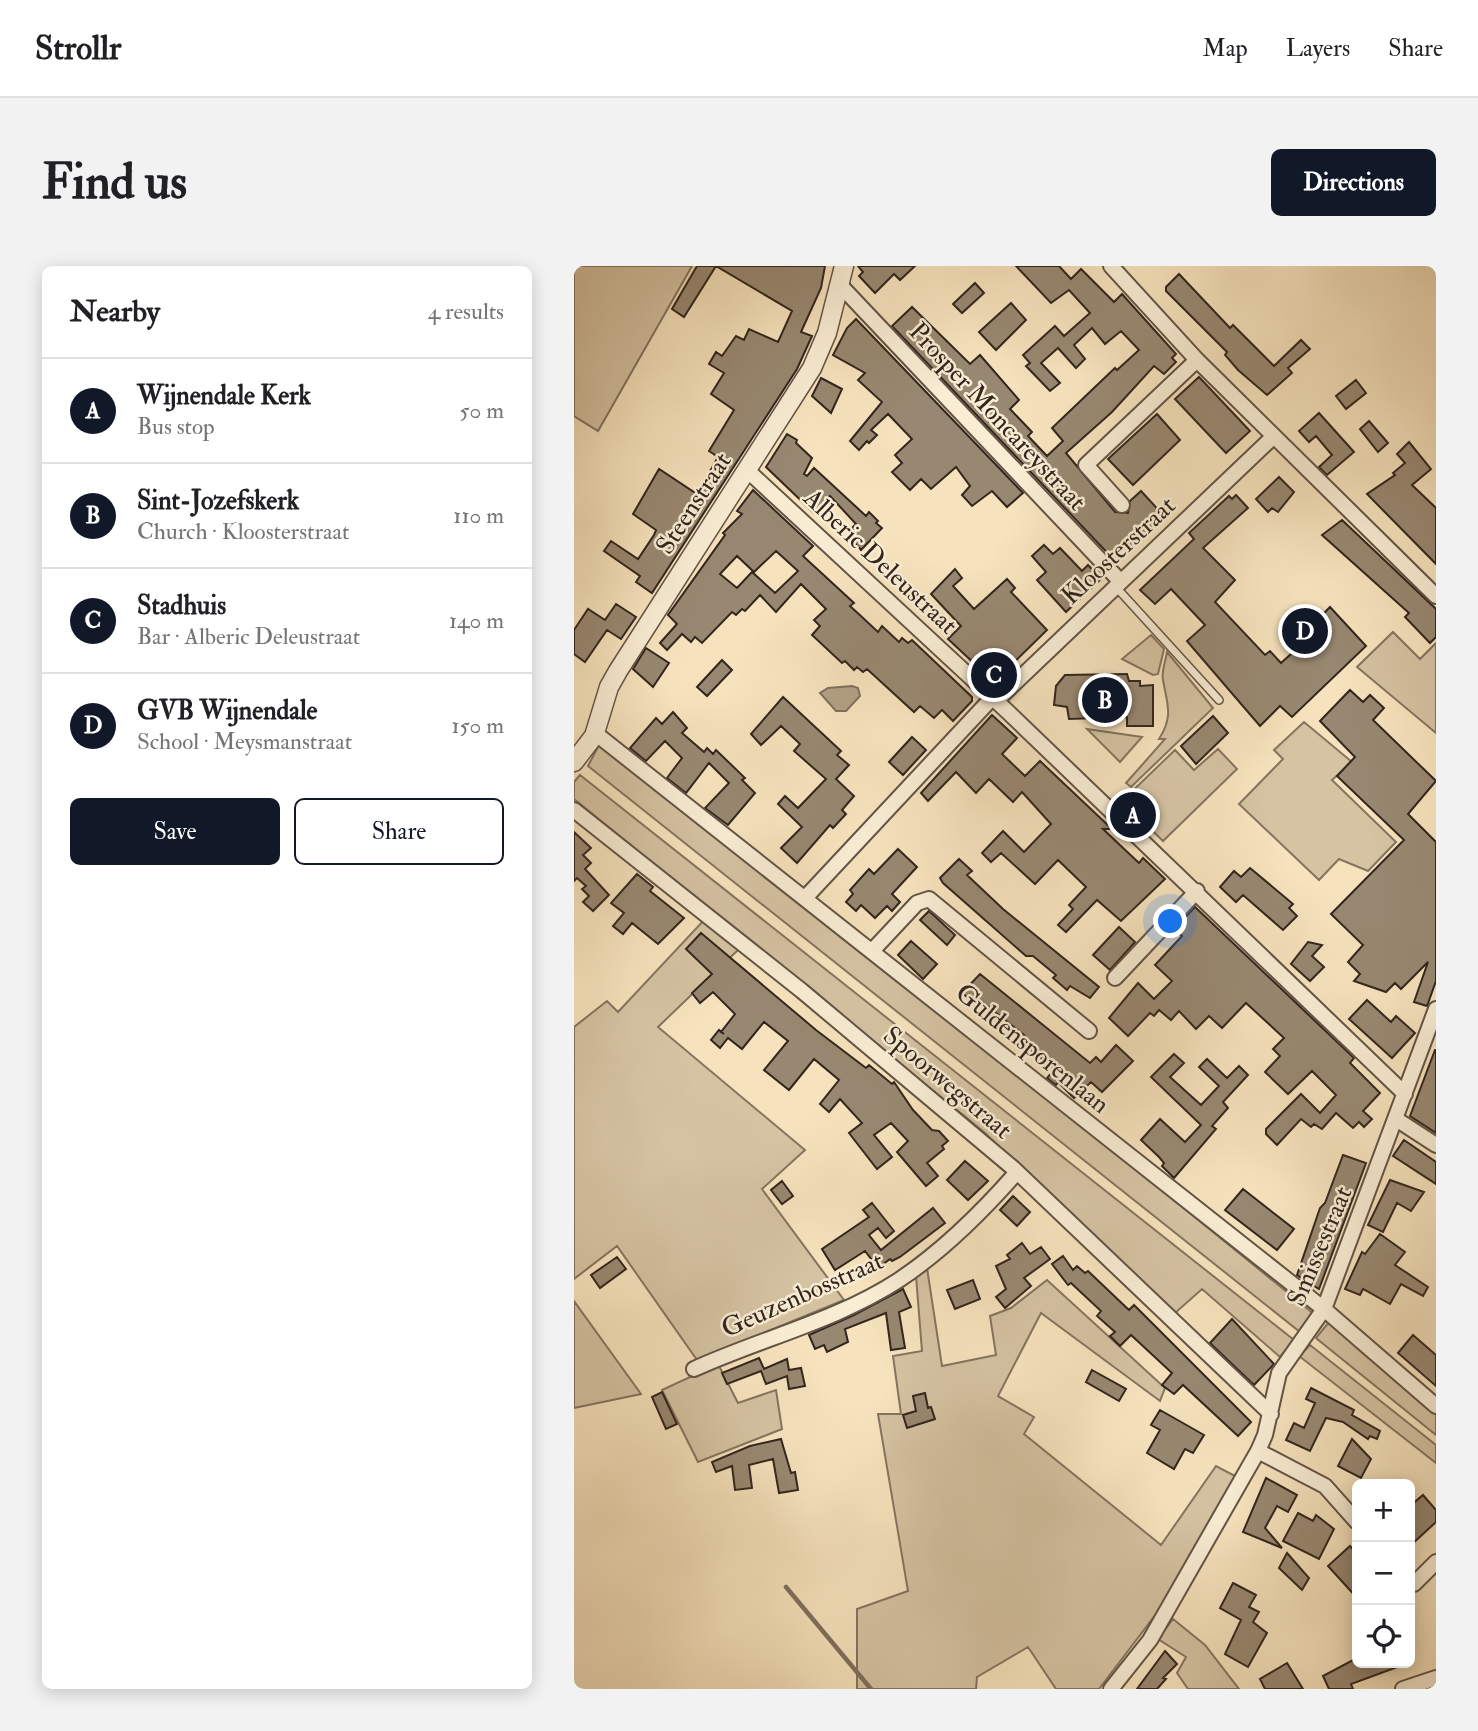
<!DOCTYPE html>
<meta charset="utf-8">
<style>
body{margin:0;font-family:"IM FELL Double Pica",serif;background:#f2f2f2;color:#202124}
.controls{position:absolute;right:21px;bottom:21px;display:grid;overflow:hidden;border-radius:10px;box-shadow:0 4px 18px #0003}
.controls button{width:63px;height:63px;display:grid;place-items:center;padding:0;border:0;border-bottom:2px solid #e0e0e0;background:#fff;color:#202124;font:35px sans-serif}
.you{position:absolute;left:597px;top:656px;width:24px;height:24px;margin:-18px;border:5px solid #fff;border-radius:50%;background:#1a73e8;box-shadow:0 0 0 10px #1a73e833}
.badge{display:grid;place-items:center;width:46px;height:46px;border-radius:50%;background:#111827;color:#fff;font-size:23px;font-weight:700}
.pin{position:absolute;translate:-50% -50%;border:4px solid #fff;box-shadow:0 2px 7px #0006}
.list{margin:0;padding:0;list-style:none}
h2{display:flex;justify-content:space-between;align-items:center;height:91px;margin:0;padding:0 28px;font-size:30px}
h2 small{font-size:23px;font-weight:400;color:#757577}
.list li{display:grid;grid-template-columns:46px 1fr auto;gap:21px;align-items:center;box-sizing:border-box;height:105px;padding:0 28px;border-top:2px solid #e0e0e0}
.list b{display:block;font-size:26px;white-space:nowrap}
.list p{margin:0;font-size:23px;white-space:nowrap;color:#757577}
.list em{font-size:23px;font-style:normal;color:#757577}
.actions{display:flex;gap:14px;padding:21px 28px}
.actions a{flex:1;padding:16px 0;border:2px solid #111827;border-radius:10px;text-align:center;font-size:24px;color:#111827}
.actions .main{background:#111827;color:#fff}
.icon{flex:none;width:38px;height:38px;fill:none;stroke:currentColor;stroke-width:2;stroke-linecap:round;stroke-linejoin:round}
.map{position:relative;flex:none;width:862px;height:1423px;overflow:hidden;border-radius:10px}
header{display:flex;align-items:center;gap:42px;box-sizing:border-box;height:98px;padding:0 35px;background:#fff;border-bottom:2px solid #e0e0e0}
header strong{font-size:33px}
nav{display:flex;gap:38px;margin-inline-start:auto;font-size:24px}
.intro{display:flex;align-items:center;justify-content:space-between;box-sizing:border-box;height:168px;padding:0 42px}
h1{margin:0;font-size:49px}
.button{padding:18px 32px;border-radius:10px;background:#111827;color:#fff;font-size:24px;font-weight:700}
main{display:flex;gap:42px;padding:0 42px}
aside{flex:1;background:#fff;border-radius:10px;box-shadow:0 4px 18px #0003}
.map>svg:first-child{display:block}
.green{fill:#d5c3a2;stroke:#847460;stroke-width:2}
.water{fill:#b3a287;stroke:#7f705d;stroke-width:2}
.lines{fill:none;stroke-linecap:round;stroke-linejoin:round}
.stream{stroke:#7f705d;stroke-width:4.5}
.building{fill:#988871;stroke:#32251e;stroke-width:2;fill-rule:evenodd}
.service-casing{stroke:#635446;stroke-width:10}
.minor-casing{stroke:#635446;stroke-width:18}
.tertiary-casing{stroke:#635446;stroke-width:21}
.service{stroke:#f9edd4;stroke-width:7}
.minor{stroke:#f9edd4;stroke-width:14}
.tertiary{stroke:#f9edd4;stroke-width:18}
.labels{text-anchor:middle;stroke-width:5;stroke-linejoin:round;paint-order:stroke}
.street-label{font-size:26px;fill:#32251e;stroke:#f9edd4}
</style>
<header>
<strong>Strollr</strong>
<nav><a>Map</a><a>Layers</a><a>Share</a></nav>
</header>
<div class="intro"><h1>Find us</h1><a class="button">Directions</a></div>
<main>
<aside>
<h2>Nearby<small>4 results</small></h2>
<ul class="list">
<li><span class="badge">A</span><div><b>Wijnendale Kerk</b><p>Bus stop</p></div><em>50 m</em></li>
<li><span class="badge">B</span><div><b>Sint-Jozefskerk</b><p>Church · Kloosterstraat</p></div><em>110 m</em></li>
<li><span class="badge">C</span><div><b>Stadhuis</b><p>Bar · Alberic Deleustraat</p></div><em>140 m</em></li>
<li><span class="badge">D</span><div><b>GVB Wijnendale</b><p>School · Meysmanstraat</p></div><em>150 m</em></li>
</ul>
<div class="actions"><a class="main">Save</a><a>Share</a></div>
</aside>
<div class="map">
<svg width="862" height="1423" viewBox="0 0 862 1423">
<rect width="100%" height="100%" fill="#f6e3bd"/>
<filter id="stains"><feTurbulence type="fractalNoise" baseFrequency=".00286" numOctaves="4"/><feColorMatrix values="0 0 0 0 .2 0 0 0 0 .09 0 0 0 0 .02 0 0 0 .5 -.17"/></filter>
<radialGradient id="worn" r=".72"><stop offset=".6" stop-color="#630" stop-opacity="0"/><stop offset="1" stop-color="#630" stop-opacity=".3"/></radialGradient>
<!-- green -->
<path class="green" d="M0,0H118L24,165L0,150Z
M819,366L846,393L862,377V467L783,401Z
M577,369L590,383L584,408L579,409L548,393Z
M593,386L639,442L557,521L552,517L591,473H585C600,450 593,438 589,414C587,406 592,394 593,386Z
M730,456L778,496L758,514L822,576L794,605L765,593L745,614L665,538L709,493L700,484Z
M513,463L568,471L546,496Z
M25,479L415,784L740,1048L726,1066L14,500Z
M644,483L663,503L589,575L548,535L601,484L620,504Z
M6,509L720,1074L706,1091L628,1023L600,1048L410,866L0,533V516Z
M130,654L166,682L84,761L231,884L188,923L270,1034L123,1094L43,980L0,1013V761L33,735L44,746Z
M353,1002L368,1100L422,1089L416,1050L437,1042L473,1014L591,1122L586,1135L467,1047L424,1130L460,1151L450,1168L587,1279L642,1200L661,1210L585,1344L525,1423H482L454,1381L403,1411L402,1423H283V1343L334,1325L304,1148H327L319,1090L348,1085L342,1010Z
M0,1035L67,1128L0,1142Z
M755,1056L862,1146V1169L742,1072Z
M736,1079L862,1179V1197L725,1090Z
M144,1098L164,1137L202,1124L208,1163L124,1196L88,1124Z
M599,1353L631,1379L665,1423H614L603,1407L612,1391L584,1373Z"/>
<!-- water -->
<path class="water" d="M278,420L284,422L286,430L272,445H262L246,427L254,422Z"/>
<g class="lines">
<!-- stream -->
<path class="stream" d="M212,1321L297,1423"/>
</g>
<!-- building -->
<path class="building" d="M123,0H142L110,51L98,43Z
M142,0H251L247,22L227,66L238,70L223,103L78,327L62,316L66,310L30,285L37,275L64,293L80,269L82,264L59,248L85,203L123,228L144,191L135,185L160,144L137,128L150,107L135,98L142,86L148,90L162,70L170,74L175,63L204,76L218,45Z
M284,0H341L326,14L320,8L301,27L285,10L289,6Z
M442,0H485L497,13L507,3L540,36L548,28L602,88L598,92L602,96L590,108L580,100L538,146L492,187L541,246L554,247L556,235L567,225L591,251L543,297L318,60L338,41L396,98L406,89L445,134L436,143L458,166L454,170L473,190L489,175L478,162L541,102L543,104L565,84L547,65L531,78L518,62L500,79L511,93L502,102L484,82L467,97L486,117L476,125L452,100L456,97L449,89L481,60L490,70L516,47L495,24L477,37Z
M605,8L656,62L659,59L700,100L727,74L736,83L714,102L718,107L693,129L664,104L651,89L653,86L592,25V21Z
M401,17L410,27L388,47L379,38Z
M437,37L452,54L422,84L405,66Z
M282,53L449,227L433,241L418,225L398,240L388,229L396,220L382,201L357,223L347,213L336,224L318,206L328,197L321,189L338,173L314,148L297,164L303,169L295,177L293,175L285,184L276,175L308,136L284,114L291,107L259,89L273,62Z
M625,111L676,165L652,187L601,133Z
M247,112L268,123L257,147L238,130Z
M782,114L792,127L772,143L762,130Z
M745,147L780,186L753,209L745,201L758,189L742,170L735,176L725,165Z
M583,148L606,174L559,219L534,193Z
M795,155L814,177L804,186L786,163Z
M213,168L223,174L222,177L238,192L230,208L233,210L240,202L292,250L295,246L304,255L302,257L308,262L287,284L277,273L281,269L276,264L282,258L256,230L240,247L192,201Z
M835,176L857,203L838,219L862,242V298L793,228L821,209L819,207L831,197L823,188Z
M705,211L720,226L704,246L698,242L694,246L682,233Z
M179,224L239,280L229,290L280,337L276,340L288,351L304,366L308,360L325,376L328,372L334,377L338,374L398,431V435L379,455L368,444L360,452L346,440L340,446L293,403L289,406L283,401L280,404L271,395L268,397L238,369L246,360L240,354L252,343L227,318L202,346L186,329L171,345L168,343L162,349L158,346L128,377L121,371L117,376L108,368L93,384L86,377L103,358L94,349L151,269L149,267L168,248L163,245ZM202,285L224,305L201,327L178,306L163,322L146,308L163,290L180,306Z
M662,229L674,242L629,282L661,314L641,336L691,389L696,385L707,397L749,359L744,353L756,341L792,380L718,451L706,440L686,460L613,375L631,359L597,323L581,338L566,324L620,273L615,267L655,230L658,233Z
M768,254L862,343V371L856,377L831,351L835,347L748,269Z
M470,279L479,288L486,282L508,305L514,299L527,313L492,346L463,314L472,306L458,290Z
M381,303L388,312L379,320L400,343L433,313L441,322L437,326L473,364L420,416L374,373L387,360L357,328Z
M42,338L62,351L47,373L33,364L11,396L0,388V364L14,343L31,354Z
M72,382L95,397L79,421L59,403Z
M148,394L158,404L133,430L123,421Z
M553,408L555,415H566V420L579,419V460H553V451L495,453L493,441L480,439L482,420L491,409Z
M776,424L789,436L796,429L810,442L799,454L862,515L834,548L862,576V715L853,740L840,736L854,696L827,723L821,717L812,726L780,715L786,708L774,696L789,679L757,648L830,574L763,510L781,491L746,455Z
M209,431L267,485L263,489L275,499L262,513L280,530L268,544L272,548L259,562L256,559L223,597L207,582L228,561L204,538L211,530L224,542L252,513L220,485L226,478L207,460L187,479L177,468Z
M99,446L113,462L108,467L130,486L133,482L139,488L142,484L171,512L168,514L181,527L154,559L131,542L155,517L135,497L112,527L93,512L108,492L91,475L72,495L56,482L82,452L88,458Z
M418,449L443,472L428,488L451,510L466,495L538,563H529L565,597L569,592L591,613L547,655L523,634L492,666L484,659L499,643L495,639L512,621L484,594L461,618L427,587L417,596L408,587L429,565L450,586L477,558L448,526L439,536L415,513L402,527L382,506L354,535L347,527Z
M639,450L654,467L622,498L607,480Z
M338,471L352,484L329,509L315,496Z
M0,566L17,582L9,589L17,597L11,603L35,629L19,645L9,636L15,630L8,623L12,620L3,612L0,615Z
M324,583L343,601L318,628L326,636L318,645L313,640L301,652L287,639L282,645L272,636L279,628L276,624L295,603L300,608Z
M385,593L398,605L393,609L429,643L525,721L516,732L496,720L493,724L479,712L482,709L459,690H452L369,617L366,612Z
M676,602L719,638L715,642L723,650L709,664L669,629L662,636L646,621L660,605L667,611Z
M63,608L79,621L76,625L110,652L84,678L58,657L49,668L39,660L50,647L37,637Z
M621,641L780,792L776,797L806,827L789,845L798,853L790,861L785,856L779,862L762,847L748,863L740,858L737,861L727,853L703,879L692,868V863L727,828L746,847L762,829L738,805L714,828L691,806L706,790L699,783L710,772L672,737L648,762L635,750L622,763L605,745L597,754L585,744L580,750L576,747L554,770L535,752L564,717L580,733L598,715L581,699L608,670L600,663Z
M355,645L381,669L373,679L346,654Z
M545,661L561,676L536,704L519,689Z
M127,667L242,764L292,802L295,799L318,818L320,816L339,844L358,864L365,865L374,875L368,880L370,883L353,897L364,910L352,920L323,886L334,875L317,857L300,869L318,891L303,903L275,867L288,857L266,833L255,846L246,838L265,814L240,793L215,824L190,804L214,775L190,756L168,783L154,772L146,782L137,774L145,764L150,768L147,766L161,748L139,726L126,737L118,727L138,708L112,683Z
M337,675L363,698L349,713L324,689Z
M734,676L748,679L738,690L750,701L736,715L717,698Z
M406,708L516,797L522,791L527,796L542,779L559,795L528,826L517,816L500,832L484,816L482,819L473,812L481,803L449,778L453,773L450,769L406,734L402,738L388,727Z
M793,734L817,756L822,750L841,767L818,792L775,753Z
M861,784H862V867L836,850Z
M600,788L610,797L596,811L627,839L645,820L625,801L633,793L653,812L665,800L674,809L649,836L654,842L638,860L642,863L600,912L588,900L590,897L585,891L567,874L586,853L611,876L627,859L577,811Z
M830,874L862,896V918L819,890Z
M769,889L792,897L745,1023L723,1009L746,942L751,937Z
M391,895L414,915L394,934L373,914Z
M816,914L850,926L837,945L823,937L809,966L794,959Z
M208,915L219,930L208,938L197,924Z
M669,923L720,963L703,984L651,944Z
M439,930L456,946L443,960L426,944Z
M298,937L320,965L312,972L304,962L295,969L307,984L359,942L371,957L326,991L318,995L316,993L304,1002L291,985L261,1004L248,983L295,951L289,944Z
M806,968L831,986L821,999L854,1021L849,1030L827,1018L816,1038L789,1023L786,1029L771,1023L788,986L791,988Z
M448,977L456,988L467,981L476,993L450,1012L457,1020L431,1042L422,1031L432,1023L422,1000L436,993L433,989Z
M489,990L499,1004L503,1000L511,1007L514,1005L555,1044L560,1039L677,1156L664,1170L609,1119L600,1128L588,1119L598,1107L557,1069L546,1080L536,1070L541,1066L523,1050L527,1045L497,1017L494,1019L478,998Z
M43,991L52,1003L26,1022L17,1009Z
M399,1014L406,1033L381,1043L373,1024Z
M329,1023L337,1041L325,1046L331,1082L317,1084L312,1047L271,1063L274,1076L253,1086L250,1079L241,1083L235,1069L280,1049Z
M658,1053L700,1098L680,1119L636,1077Z
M839,1069L862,1089V1120L824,1087Z
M185,1092L190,1103L213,1093L215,1104L227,1102L231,1120L215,1123L213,1110L192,1118L187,1105L153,1118L148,1107Z
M518,1104L552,1123L545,1135L512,1116Z
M737,1122L780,1144L778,1149L806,1165L803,1173L796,1170L794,1173L769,1156L752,1152L736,1185L712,1174L720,1157L730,1162L741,1137L732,1133Z
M88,1126L103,1158L92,1163L78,1131Z
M351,1127L354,1142L357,1141L361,1153L333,1162L329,1149L342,1145L339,1130Z
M586,1144L630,1169L619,1187L611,1183L600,1203L573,1187L586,1164L577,1159Z
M207,1173L217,1207L221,1206L224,1224L205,1227L199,1193L175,1199L178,1222L161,1224L158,1200L142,1206L138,1196L176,1180Z
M778,1173L797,1193L787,1212L764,1200Z
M692,1212L723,1229L714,1246L703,1240L691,1262L708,1282L669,1266Z
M849,1229L862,1244V1256L836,1280V1240Z
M724,1247L739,1255L742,1249L760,1263L745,1293L709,1275Z
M776,1280L783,1288V1332L754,1300Z
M713,1287L735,1312L728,1324L705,1302Z
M659,1317L682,1329L675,1341L685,1346L679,1356L693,1367L674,1401L651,1388L667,1354L646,1342Z
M591,1385L603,1398L589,1412L592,1413L583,1423H563Z
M779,1394L781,1397H828L829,1399L777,1418L779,1423H755L749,1410Z
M713,1397L729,1423H691L686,1413Z"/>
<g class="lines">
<defs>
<path id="service" d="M541,320L645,434"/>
<path id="minor" d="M537,0L623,94L862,330
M266,19L546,315
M173,204L434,446L831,828
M548,239L512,199L623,94
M422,435L700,170
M21,467L750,1043L862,1140
M0,544L228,725L439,902L697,1148
M231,632L418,432
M298,685L343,637L355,633L515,765
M541,712L623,625
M822,853L862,879
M120,1103C188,1072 262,1055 325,1014C370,984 408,946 443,906
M684,1185L751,1220L783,1256
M836,1314L840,1318L862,1296
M537,1423L576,1374L684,1185L691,1169L705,1107L750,1043L862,743
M829,1423L862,1412"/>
<path id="tertiary" d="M0,496L20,470L35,421L44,405L238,102L253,67L270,0"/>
</defs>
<!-- service casing -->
<use href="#service" class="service-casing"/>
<!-- minor casing -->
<use href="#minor" class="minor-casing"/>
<!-- tertiary casing -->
<use href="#tertiary" class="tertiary-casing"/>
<!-- service -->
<use href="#service" class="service"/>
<!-- minor -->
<use href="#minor" class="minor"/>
<!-- tertiary -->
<use href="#tertiary" class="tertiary"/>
</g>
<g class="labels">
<!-- street labels -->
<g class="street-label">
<text transform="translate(424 150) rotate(47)" y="9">Prosper Moncareystraat</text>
<text transform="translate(119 237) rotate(-57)" y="9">Steenstraat</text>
<text transform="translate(544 284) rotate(-43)" y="9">Kloosterstraat</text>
<text transform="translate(307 295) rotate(43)" y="9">Alberic Deleustraat</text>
<text transform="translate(459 782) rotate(39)" y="9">Guldensporenlaan</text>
<text transform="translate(374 816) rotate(40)" y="9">Spoorwegstraat</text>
<text transform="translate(745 980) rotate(-67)" y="9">Smissestraat</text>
<text transform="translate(228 1028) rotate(-24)" y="9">Geuzenbosstraat</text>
</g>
</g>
<rect width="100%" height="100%" filter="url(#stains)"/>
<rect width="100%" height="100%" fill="url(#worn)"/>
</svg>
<div class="controls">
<button>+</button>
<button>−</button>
<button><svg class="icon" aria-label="locate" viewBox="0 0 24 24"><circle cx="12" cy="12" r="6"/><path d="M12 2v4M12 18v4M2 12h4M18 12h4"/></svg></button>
</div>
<div class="you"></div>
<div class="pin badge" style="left:559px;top:549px">A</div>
<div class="pin badge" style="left:531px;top:434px">B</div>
<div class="pin badge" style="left:420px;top:409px">C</div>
<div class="pin badge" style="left:731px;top:365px">D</div>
</div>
</main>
